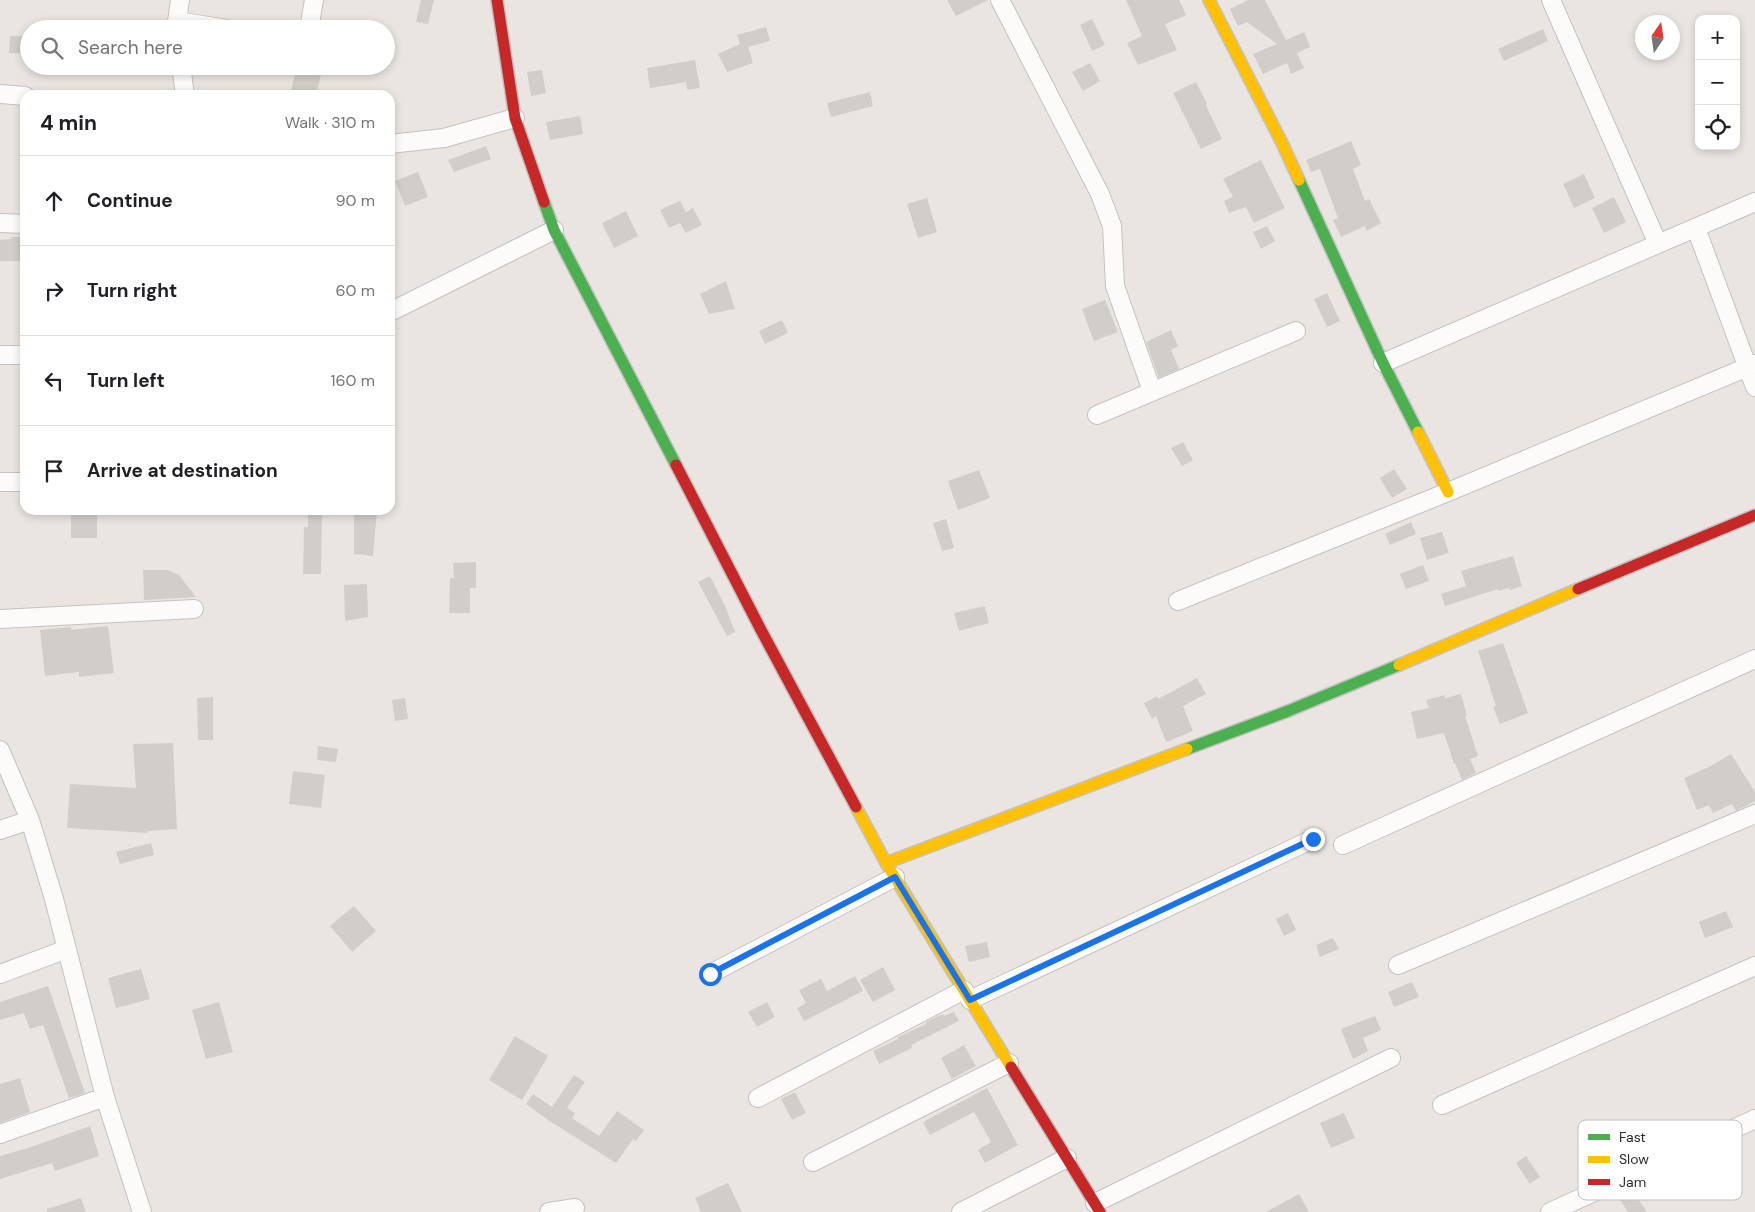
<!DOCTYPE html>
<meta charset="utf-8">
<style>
body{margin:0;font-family:"DM Sans",sans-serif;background:#f6f6f6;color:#202124}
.controls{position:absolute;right:15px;top:15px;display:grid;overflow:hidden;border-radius:10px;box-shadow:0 2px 8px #0003}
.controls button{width:45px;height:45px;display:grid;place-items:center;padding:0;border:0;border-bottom:1px solid #e0e0e0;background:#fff;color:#202124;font:25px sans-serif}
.compass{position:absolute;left:1635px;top:15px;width:45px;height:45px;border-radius:50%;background:#fff;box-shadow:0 2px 8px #0003;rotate:13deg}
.stop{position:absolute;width:15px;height:15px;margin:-11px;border:4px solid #1a73e8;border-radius:50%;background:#fff}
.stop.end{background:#1a73e8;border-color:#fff;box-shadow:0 1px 5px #0008}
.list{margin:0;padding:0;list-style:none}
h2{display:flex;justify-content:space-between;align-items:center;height:65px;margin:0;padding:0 20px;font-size:21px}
h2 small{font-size:16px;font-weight:400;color:#757577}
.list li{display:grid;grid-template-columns:32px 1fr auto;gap:15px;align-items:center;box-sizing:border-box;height:90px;padding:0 20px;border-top:1px solid #e0e0e0}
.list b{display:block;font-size:19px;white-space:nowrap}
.list em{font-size:16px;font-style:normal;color:#757577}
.icon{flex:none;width:28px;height:28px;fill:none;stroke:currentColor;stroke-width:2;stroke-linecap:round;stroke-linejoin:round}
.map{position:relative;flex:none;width:1755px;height:1212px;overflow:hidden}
.search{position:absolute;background:#fff;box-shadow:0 2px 8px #0003;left:20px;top:20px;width:375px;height:55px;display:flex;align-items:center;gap:12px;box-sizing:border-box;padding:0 18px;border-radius:28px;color:#757577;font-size:19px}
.panel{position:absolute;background:#fff;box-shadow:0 2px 8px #0003;left:20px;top:90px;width:375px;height:425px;border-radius:15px}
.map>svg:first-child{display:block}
.building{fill:#d1ceca}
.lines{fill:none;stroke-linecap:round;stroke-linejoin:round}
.street-casing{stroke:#c3c2c3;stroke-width:20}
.fast-casing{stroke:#c3c2c3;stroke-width:14}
.slow-casing{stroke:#c3c2c3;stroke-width:14}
.jam-casing{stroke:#c3c2c3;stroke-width:14}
.street{stroke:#fcfbfa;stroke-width:18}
.fast{stroke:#4caf50;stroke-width:11}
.slow{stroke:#ffc107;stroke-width:11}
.jam{stroke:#c62828;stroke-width:11}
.route{stroke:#1a73e8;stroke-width:6}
.key{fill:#fff;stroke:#c0c0c0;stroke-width:1}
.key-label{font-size:14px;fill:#2c2c2c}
</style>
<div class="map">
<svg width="1755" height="1212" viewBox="0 0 1755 1212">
<rect width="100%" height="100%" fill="#eae5e1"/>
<!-- building -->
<path class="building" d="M421,0H434L428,24L416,22Z
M947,0H988L956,16Z
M1126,0H1179L1186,15L1165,24L1177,50L1138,65L1127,43L1142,36Z
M1248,0H1265L1286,40L1304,32L1310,47L1297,53L1304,68L1291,74L1287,63L1263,74L1253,54L1277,44L1247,22L1238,26L1230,9Z
M1092,19L1105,45L1092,51L1080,25Z
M766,27L770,41L748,47L753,63L727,72L718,54L740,44L737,35Z
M1543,29L1548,41L1504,61L1498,49Z
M10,36H29V53H9Z
M695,60L700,88L687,90L686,82L650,88L647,68Z
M1090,63L1100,81L1083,91L1072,72Z
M297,66H323L316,95H290Z
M542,70L546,93L531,96L527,72Z
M1196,82L1207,104L1206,105L1222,139L1201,149L1173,93Z
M870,92L873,106L831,117L827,103Z
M580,116L583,134L550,140L546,122Z
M1351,141L1361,165L1353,169L1365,201L1369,199L1381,223L1367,231L1365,226L1341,237L1333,220L1338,218L1320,169L1311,172L1306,160Z
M486,146L491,159L454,172L448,160Z
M1261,160L1285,208L1254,223L1246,207L1229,213L1224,201L1233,197L1223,179Z
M418,172L428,197L405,206L395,181Z
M1584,174L1595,198L1574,208L1563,184Z
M1614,197L1626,222L1604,233L1592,208Z
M927,198L937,232L918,238L907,204Z
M680,201L686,212L693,208L702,225L686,233L680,223L669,228L660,210Z
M626,211L638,236L614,248L602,223Z
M1267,226L1275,241L1261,249L1253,232Z
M11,237H25V261H0V240L11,239Z
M726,281L735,309L709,314L700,294Z
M1327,293L1340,321L1327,327L1314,299Z
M1105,300L1118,332L1094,341L1082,309Z
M782,320L788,333L765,344L759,331Z
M1171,330L1178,346L1171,350L1179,369L1159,378L1146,342Z
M1183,442L1193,460L1182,466L1171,448Z
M1394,469L1407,489L1392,498L1380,478Z
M979,470L990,498L958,510L948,481Z
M71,510H97V538H71Z
M308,510H322L321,574H303L304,527H308Z
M354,510H377L373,556L354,554Z
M946,519L954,548L942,551L933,523Z
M1411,522L1416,534L1390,545L1385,534Z
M1442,532L1449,553L1427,560L1420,538Z
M1513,556L1522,586L1510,590L1509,588L1498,591V589L1445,606L1441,594L1466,586L1461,571Z
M476,562V588H470V613H449L450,578H454L453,563Z
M1423,565L1429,581L1406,589L1400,574Z
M143,570H168L179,575L196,597L144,600Z
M710,576L726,608L735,632L727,636L698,582Z
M367,584L368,617L345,621L344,585Z
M985,606L989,623L959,631L954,613Z
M108,626L114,673L79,677V672L45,676L40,630L71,627V630Z
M1503,643L1528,713L1500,724L1493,707L1496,706L1478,651Z
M1197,678L1206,694L1183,706L1193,731L1166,742L1156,716L1152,719L1144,703L1157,696L1158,699Z
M1461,694L1467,716H1465L1478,756L1470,759L1476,773L1462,780L1455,763L1454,764L1444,733L1417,739L1411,712L1429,708L1426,700L1445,695V698Z
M213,697V740H198L197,698Z
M405,698L408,719L395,721L392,700Z
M173,743L177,829L147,831L148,833L67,828L70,784L136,788L133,744Z
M318,746L338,749L336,762L317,760Z
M1731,754L1755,792V801L1736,811L1732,804L1713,813L1709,805L1697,810L1684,778L1709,767Z
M293,771L325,775L321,808L289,804Z
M151,843L154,855L120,864L116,852Z
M354,906L376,931L352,952L330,926Z
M1726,911L1733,927L1705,938L1699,922Z
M1288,913L1296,930L1284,936L1276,919Z
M1333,938L1339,949L1320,957L1316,945Z
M987,942L990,957L969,962L965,946Z
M883,967L895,990L873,1002L860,980Z
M141,969L150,999L116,1008L108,978Z
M855,976L863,991L804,1021L797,1008L806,1003L799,990L821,979L827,991Z
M1412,982L1419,997L1394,1007L1388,992Z
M48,986L85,1093L69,1098L43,1025L30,1029L24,1013L0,1020V1002Z
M219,1002L233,1052L206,1059L192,1010Z
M767,1002L775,1017L757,1027L748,1012Z
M954,1012L959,1021L911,1045L912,1048L879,1064L873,1051L898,1039V1037L926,1024V1022L943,1014L944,1016Z
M1375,1016L1381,1030L1363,1038L1368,1051L1353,1059L1341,1029Z
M515,1036L548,1056L522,1100L489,1080Z
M964,1045L976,1066L952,1079L941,1058Z
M574,1075L585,1082L567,1108L575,1113L572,1118L599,1136L617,1111L644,1130L636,1141L633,1139L616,1163L548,1120L526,1104L533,1094L552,1107Z
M20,1078L30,1112L0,1123V1084Z
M987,1088L1018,1145L985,1163L978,1150L991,1142L974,1112L930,1135L923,1122Z
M795,1092L806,1113L792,1120L781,1099Z
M1344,1113L1355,1138L1331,1148L1320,1123Z
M90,1126L99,1156L55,1171L52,1163L0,1179V1156L31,1147Z
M1526,1156L1540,1177L1530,1184L1516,1163Z
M728,1183L742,1212H701L695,1198Z
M1632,1190L1647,1212H1628L1619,1198Z
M1299,1194L1309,1212H1266Z
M81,1198L86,1212H47V1209Z"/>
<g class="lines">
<defs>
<path id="street" d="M1000,0L1100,194L1112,226L1115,286L1152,391
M1551,0L1658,244
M177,21L227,29
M176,29L180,0
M309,29L314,0
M181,66L185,95
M0,94L25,96
M390,144L444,138L515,118
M0,223L25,224
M1696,228L1755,387
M390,312L554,230
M0,355H25
M1383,363L1755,202
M1097,415L1296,331
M0,482H25
M1178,601L1448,492L1755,364
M0,619L194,609
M0,750L30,820L54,899L105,1097L142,1212
M0,830L30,820
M1343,845L1755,659
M1398,965L1755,814
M0,974L67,949
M710,974L895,877
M970,1000L1313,839
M758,1098L964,990
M1442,1105L1755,966
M0,1134L105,1097
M813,1162L1009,1063
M1095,1203L1391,1058
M549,1212L575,1208
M961,1212L1067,1158
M1550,1212L1755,1119"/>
<path id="fast" d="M1299,180L1383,363L1418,432
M544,202L554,230L676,465
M1187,749L1288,711L1399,665"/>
<path id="slow" d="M1209,0L1282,143L1299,180
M1418,432L1448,492
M1399,665L1578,589
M856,807L886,863L1011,1067
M886,863L1187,749"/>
<path id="jam" d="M497,0L515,118L544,202
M676,465L761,630L856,807
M1578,589L1755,515
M1011,1067L1100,1212"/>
</defs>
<!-- street casing -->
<use href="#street" class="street-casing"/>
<!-- fast casing -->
<use href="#fast" class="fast-casing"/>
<!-- slow casing -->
<use href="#slow" class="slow-casing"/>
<!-- jam casing -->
<use href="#jam" class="jam-casing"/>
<!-- street -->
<use href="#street" class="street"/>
<!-- fast -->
<use href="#fast" class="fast"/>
<!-- slow -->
<use href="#slow" class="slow"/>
<!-- jam -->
<use href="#jam" class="jam"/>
</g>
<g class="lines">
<!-- route -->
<path class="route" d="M710,974L895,877L970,1000L1313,839"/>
</g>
<!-- legend -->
<rect x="1578" y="1120" width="164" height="80" rx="8" class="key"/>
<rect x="1588" y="1134" width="22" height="6" fill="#4caf50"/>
<rect x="1588" y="1156" width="22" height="7" fill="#ffc107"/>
<rect x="1588" y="1179" width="22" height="6" fill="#c62828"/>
<g class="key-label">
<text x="1619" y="1142">Fast</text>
<text x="1619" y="1164">Slow</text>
<text x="1619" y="1187">Jam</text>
</g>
</svg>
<div class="controls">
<button>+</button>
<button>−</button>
<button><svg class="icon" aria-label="locate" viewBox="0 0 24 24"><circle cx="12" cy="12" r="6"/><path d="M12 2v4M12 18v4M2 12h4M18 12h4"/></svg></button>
</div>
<svg class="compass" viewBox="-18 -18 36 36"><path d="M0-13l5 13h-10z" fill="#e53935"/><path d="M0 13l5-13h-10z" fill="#757577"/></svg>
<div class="stop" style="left:710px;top:974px"></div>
<div class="stop end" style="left:1313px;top:839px"></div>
<div class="search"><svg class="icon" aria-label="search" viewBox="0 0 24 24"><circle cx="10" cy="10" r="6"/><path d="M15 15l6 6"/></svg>Search here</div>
<section class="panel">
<h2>4 min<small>Walk · 310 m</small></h2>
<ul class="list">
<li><svg class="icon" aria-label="ahead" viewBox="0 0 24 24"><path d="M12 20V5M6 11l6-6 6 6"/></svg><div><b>Continue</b></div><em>90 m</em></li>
<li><svg class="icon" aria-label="right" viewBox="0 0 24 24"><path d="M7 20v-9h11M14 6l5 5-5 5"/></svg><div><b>Turn right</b></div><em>60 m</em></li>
<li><svg class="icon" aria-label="left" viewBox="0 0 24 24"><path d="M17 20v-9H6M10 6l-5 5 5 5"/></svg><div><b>Turn left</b></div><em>160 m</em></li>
<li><svg class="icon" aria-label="arrive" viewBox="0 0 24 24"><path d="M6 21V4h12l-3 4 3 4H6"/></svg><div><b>Arrive at destination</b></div></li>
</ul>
</section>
</div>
